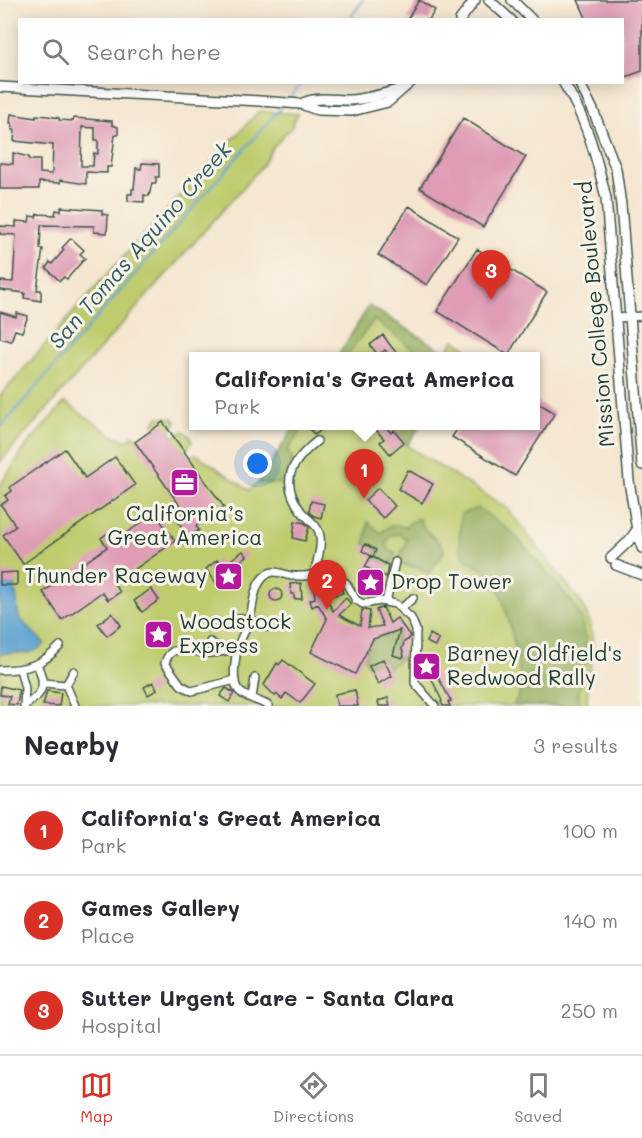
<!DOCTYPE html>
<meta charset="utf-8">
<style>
body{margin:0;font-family:Mali,sans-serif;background:#f7f7f7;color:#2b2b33}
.you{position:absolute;left:258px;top:464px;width:21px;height:21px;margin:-15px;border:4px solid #fff;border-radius:50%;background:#1a73e8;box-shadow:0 0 0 9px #1a73e833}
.badge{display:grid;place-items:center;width:39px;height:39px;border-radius:50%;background:#d93025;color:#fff;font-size:20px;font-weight:700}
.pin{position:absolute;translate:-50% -50px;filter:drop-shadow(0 2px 3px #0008)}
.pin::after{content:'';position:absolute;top:32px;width:21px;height:18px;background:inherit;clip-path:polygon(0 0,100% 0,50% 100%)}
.popup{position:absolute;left:189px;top:352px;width:351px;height:78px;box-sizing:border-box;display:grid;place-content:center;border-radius:0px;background:#fff;filter:drop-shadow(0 2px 4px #0005);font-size:20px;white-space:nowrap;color:#7c7c81}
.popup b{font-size:22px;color:#2b2b33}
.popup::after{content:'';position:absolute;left:50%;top:100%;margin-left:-12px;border:12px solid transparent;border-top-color:#fff}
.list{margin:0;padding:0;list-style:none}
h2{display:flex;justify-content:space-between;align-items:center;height:78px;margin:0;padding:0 24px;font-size:26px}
h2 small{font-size:20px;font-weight:400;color:#7c7c81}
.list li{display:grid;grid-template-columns:39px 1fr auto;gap:18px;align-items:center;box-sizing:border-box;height:90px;padding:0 24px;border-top:2px solid #e1e1e2}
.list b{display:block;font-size:22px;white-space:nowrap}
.list p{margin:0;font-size:20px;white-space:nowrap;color:#7c7c81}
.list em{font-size:20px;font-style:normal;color:#7c7c81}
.icon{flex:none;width:33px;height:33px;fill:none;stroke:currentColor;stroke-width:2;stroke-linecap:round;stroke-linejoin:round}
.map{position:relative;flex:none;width:642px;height:706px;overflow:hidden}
.search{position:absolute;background:#fff;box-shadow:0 3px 15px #0003;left:18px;right:18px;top:18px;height:66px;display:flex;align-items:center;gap:15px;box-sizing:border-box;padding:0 21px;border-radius:0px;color:#7c7c81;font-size:22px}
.sheet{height:348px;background:#fff}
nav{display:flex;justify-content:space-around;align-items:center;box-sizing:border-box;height:84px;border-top:2px solid #e1e1e2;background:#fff;font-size:16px;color:#7c7c81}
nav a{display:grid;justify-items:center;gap:3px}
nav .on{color:#d93025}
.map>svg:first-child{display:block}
.green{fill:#bfcc6e;stroke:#6f8451;stroke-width:1.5}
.forest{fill:#97b061;stroke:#5b764a;stroke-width:1.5}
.water{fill:#5da2d2;stroke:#3e7083;stroke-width:1.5}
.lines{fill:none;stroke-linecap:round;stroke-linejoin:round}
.stream{stroke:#5da2d2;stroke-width:2}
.building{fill:#df9cb5;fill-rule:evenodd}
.street-casing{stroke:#3f564b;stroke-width:10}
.secondary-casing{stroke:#3f564b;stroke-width:12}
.street{stroke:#fff;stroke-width:7}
.secondary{stroke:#fff;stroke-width:9}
.labels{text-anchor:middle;stroke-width:6;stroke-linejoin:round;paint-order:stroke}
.street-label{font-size:21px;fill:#1f3d34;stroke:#f7f3e8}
.poi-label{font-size:21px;fill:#1f3d34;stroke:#f7f3e8;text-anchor:start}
.water-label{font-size:22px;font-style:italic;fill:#325b63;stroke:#f7f3e8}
</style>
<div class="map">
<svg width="642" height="706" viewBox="0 0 642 706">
<rect width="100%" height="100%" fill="#f7f3e8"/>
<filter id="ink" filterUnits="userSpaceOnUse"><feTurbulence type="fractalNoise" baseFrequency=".0167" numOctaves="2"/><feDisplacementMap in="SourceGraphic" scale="12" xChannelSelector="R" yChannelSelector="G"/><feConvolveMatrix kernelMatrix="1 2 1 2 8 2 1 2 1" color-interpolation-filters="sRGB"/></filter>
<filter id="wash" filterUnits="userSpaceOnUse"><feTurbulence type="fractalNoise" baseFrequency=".008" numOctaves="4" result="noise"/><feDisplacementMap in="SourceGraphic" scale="24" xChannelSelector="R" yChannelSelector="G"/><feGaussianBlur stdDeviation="1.35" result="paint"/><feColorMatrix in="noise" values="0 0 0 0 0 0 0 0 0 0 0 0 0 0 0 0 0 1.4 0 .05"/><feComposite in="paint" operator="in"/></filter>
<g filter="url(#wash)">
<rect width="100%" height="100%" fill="#f5e6cf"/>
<!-- green -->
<path class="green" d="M259,111L298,114L292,124L293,125L273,147L262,166L0,462V396L101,281Z
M369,306L451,356H338Z
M454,340L467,348L462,356H454L446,352Z
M65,402L112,435L128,441L133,435L140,439L155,428L154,423L158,417L173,418L176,422L170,432L174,437L183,431L190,436L192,442L185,452L189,458L196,454L249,490L258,483L295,426H420L407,446L507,508L582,604L591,625L593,650L588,684L587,706H0V485L27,445Z"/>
<!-- forest -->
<path class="forest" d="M369,306L451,356H423L374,320L346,356H338Z
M295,426H304L287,451L293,460L289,468L286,484L258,483Z
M396,426H420L407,445L393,428Z
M478,508L513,533L573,603L582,619L586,639V659L579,690V706H513L519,696L521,684C516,652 509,610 495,581C488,566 466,567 461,551C457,541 461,525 461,514Z
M416,519H420C423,534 439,537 444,550L442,556L428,574L421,569L397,563L407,540L400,534L391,535L386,544L390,551L396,553L391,564L388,565L373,557L376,550L365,544L368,522L381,533C388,525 395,523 405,527Z
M399,630L393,655L402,658L388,668L383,659L369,666L364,657L373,639Z"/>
<!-- water -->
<path class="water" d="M0,585H15L19,618L45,644C28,659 20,650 0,654Z"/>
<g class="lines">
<!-- stream -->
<path class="stream" d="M349,20L363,0
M289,99L302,82
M0,428L283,105"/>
</g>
<g id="blocks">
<!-- building -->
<path class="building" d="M419,0L435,10L429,20H407Z
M578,0H642V71L626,77L622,68V20H587Z
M11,114L36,118V115L48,116L59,118V120L73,121L74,118L112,121V125L118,127V135H115L111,167H107V173L86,172V184L60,180V183L39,182V189H0V163L13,164V153L29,157V160H40V173L52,174L53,145L14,141L15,130H12V123H10ZM82,127L95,128V140H98V154L94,153L93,166H81Z
M463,118L526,157L483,227L420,188Z
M142,163L159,164V177H156V183H152L149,196L144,195V202L128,201V194H132V189H134L136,168L141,169Z
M409,206L458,237L427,285L378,255Z
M61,207L102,210V214L108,215L107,233L94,232V226L41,225L40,249H43L37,290H41V301L24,298L25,293L0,290V281L13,282L16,235L0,234V226L16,227V221L29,222L30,216L36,217L37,214L55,215L56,210L61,211Z
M71,238L84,250L80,254L85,258L67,279L64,277L60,281L46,268L50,262L52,264L64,250L62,248Z
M477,249L547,292L508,355L437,311Z
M0,312L16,317L17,313L28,316L22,332L15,330L11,341L0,338Z
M383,335L390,345L400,357H390L385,350L378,355L370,345Z
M535,401L555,413L515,476L452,437L459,426H535Z
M163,422L224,507L196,526L199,530L189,537L174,516L183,510L135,442Z
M313,426H326L315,435L309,429Z
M382,426H385L391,433L394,430L404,442L390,454L380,442L384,439L376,430Z
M65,449L85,478L115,457L135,485L23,564L3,535L16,526L1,505L8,500L5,496L12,491L10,487Z
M408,470L433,484L422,503L398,489Z
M378,488L395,506L383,518L365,500Z
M311,501L324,504L321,518L314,516L309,512Z
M155,513L175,541L114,584L120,592L108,600L102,592L62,620L43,592L107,547L101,538L112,530L118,539Z
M295,521L305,523L309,527L305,541L293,538Z
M365,544L376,550L373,557L362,551Z
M243,551L247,556L226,572L231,578L219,587L206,569L217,560L222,566Z
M371,556L388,565L386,577L378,573L376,576L369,572L371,570L365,567Z
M17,572V585H0V573Z
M313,581H324V590L341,587L343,593L326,597L333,611L346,598L351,604L339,615L360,626L362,610L370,611L368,628L383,626L376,610L383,607L390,623L397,618L410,636L409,639L404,642L402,649L404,656L402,658L393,655L400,630L373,639L355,674L311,652L327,619L318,604L312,607L310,600L315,598Z
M301,583L302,599H294V594H291L290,584Z
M270 595a6 6 0 1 1 12 0a6 6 0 1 1-12 0Z
M151,589L159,600L142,612L134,601Z
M112,613L121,625L107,636L98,624Z
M430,634L439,639L435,646L426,642Z
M383,659L392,676L378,684L369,666Z
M428,659L451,701L448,702L450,706H443L441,702L442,701L428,671L425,673L421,666V662Z
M283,660L315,684L300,703L286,693L282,699L276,694L275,696L264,685L277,663L279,665Z
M153,682L157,690L148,695L144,687Z
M1,686L19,690L17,705L8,704L10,696L0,695Z
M226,688L234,693L229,702L220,696Z
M355,690L358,706H337L335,694Z
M47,691L61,693L59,706L43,705Z
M388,698L390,706H379L378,701Z"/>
</g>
</g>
<g filter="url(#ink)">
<use href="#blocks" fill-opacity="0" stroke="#3f564b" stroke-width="1.5"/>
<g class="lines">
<defs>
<path id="street" d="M617,318L642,316
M314,573C317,561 323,545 319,532C316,523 307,519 301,511C279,481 291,462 317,441
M386,602L395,562
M401,609L413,598
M239,618L254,621L266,627
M210,642L224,651
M20,669L25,688L24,706
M0,670C25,670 43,665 60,646
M74,671L66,685L75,706
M235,680L192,691L181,685L165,663C171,641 191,652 207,653C217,653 227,650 237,650
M44,683L66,685
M252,698L255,678
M25,706C29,702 33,700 37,696C46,686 42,676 37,664
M269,706C260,700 242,698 237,688C232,679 235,657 238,647C241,637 247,628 250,617C254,604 253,585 266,575C274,568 283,575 292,576C315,577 322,570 346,583L356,600L363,604L380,601L395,604L411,618L416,630L415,683L435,706"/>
<path id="secondary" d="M489,0L511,20
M512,0L532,20
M460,20L475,0
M563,82C586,117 597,159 606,198L629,481L637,530L642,548
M579,82L593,110L616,169L621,205L642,465
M0,87L260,101L301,104L317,110L352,111L388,102L411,82
M301,104C316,96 332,100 349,100C367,99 384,94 401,89
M611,558L628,542L637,530
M616,565L642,575"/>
</defs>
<!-- street casing -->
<use href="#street" class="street-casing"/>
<!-- secondary casing -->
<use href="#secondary" class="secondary-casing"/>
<!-- street -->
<use href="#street" class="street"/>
<!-- secondary -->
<use href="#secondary" class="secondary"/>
</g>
</g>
<!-- icons -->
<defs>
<symbol id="office-square" viewBox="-11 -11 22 22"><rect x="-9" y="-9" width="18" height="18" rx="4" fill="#b5179e" stroke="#f7f3e8"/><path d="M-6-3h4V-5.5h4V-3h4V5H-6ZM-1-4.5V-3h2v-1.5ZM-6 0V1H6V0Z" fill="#fff"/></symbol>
<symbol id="sight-square" viewBox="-11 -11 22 22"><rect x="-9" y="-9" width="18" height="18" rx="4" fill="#b5179e" stroke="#f7f3e8"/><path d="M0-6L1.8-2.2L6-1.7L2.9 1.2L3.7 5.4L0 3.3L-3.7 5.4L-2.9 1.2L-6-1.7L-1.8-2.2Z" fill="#fff"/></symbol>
</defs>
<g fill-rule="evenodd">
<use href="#office-square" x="168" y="466" width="33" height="33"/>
<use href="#sight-square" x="212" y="560" width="33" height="33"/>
<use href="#sight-square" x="354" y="566" width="33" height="33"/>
<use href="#sight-square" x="142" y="618" width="33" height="33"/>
<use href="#sight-square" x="410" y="650" width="33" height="33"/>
</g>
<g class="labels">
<!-- street labels -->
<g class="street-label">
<text transform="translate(596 314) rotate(-95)" y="7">Mission College Boulevard</text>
</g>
<!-- poi labels -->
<g class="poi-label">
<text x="185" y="521" text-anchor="middle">California’s<tspan x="185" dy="24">Great America</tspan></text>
<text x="207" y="583" text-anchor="end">Thunder Raceway</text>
<text x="391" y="589">Drop Tower</text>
<text x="179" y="629">Woodstock<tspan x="179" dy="24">Express</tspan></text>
<text x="447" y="661">Barney Oldfield's<tspan x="447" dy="24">Redwood Rally</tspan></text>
</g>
<!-- water labels -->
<g class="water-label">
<text transform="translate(140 245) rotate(-49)" y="8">San Tomas Aquino Creek</text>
</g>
</g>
</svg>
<div class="you"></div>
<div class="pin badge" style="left:364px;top:499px">1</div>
<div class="popup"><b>California's Great America</b>Park</div>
<div class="pin badge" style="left:327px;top:610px">2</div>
<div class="pin badge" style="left:491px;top:300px">3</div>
<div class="search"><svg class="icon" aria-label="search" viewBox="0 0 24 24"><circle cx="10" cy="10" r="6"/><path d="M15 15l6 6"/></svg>Search here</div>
</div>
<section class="sheet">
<h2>Nearby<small>3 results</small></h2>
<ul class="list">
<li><span class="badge">1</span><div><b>California's Great America</b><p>Park</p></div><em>100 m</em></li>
<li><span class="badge">2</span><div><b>Games Gallery</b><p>Place</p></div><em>140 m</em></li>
<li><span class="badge">3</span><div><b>Sutter Urgent Care - Santa Clara</b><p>Hospital</p></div><em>250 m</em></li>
</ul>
</section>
<nav>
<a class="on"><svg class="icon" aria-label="map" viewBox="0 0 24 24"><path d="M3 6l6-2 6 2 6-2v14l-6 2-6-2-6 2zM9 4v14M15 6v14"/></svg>Map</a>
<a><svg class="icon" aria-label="directions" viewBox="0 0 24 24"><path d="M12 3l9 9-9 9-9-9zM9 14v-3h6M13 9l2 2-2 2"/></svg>Directions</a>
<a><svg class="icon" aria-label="saved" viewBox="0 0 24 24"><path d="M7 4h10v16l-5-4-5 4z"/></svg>Saved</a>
</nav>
